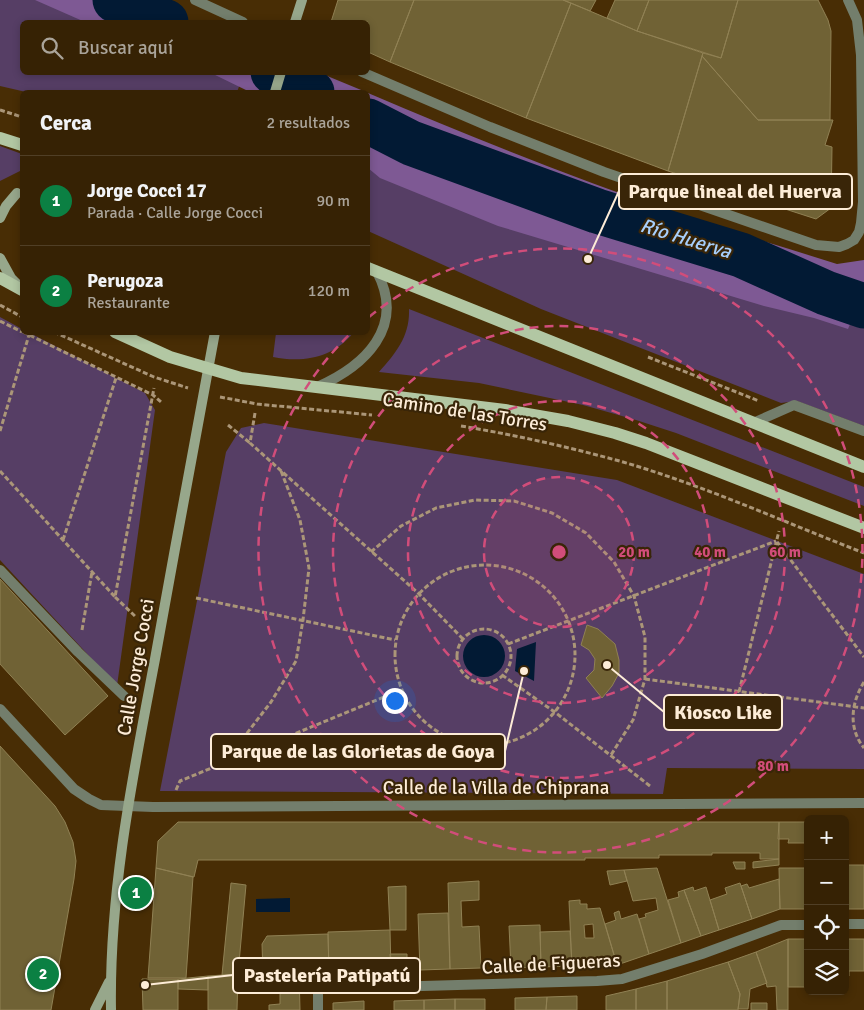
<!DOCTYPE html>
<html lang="es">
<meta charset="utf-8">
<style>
body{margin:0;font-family:Signika,sans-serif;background:#3d2a0e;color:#f1f3f6}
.controls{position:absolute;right:15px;bottom:15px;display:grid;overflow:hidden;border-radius:8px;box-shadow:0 2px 8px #0003}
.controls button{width:45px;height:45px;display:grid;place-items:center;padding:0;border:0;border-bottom:1px solid #503f26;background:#362204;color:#f1f3f6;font:25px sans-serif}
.you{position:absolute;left:394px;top:700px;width:18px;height:18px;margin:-12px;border:4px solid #fff;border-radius:50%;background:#1a73e8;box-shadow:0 0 0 8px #1a73e833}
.badge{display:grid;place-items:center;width:32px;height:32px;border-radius:50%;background:#0b8043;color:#fff;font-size:16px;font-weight:700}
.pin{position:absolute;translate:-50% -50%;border:2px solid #fff;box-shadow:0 1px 5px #0006}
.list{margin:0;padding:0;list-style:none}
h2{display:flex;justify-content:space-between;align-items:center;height:65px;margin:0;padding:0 20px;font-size:21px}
h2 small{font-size:16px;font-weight:400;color:#aaa49a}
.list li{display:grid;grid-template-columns:32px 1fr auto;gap:15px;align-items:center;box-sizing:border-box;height:90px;padding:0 20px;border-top:1px solid #503f26}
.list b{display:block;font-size:19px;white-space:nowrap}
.list p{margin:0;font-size:16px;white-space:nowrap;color:#aaa49a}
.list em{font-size:16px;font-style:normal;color:#aaa49a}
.icon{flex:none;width:28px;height:28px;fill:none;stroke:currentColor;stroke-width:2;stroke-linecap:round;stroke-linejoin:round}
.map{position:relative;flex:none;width:864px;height:1010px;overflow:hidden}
.search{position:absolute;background:#362204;box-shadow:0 2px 8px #0003;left:20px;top:20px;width:350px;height:55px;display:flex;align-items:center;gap:12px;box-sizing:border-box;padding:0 18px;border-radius:8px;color:#aaa49a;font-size:19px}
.panel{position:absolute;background:#362204;box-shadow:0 2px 8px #0003;left:20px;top:90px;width:350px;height:245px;border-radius:8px}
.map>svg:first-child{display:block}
.green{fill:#563e65}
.forest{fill:#7e5994}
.water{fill:#021a34}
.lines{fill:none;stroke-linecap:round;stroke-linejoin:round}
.river{stroke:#021a34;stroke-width:45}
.building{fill:#706235;stroke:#908154;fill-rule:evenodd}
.path{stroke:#ab9678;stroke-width:3;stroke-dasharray:5 2.5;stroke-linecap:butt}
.lane{stroke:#737e6c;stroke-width:10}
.street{stroke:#737e6c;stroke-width:10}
.secondary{stroke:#97a78b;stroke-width:10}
.primary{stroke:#b2c7a3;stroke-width:12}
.ring{fill:none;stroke:#d14d7a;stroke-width:2.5;stroke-dasharray:9 6}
.labels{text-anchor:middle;stroke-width:4.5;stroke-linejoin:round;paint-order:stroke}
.street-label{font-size:19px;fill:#fdecd7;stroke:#392508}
.water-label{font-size:20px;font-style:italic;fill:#a7cffc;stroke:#392508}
.centre{fill:#d14d7a;stroke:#392508;stroke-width:2.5}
.ring-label{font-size:15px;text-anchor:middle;font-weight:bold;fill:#d14d7a;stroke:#392508;stroke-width:4.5;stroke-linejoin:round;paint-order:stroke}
.leader{fill:none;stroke:#fdecd7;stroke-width:2}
.callout-dot{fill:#fdecd7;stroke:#392508;stroke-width:2}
.callout{fill:#392508;stroke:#fdecd7;stroke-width:2}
.callout-label{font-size:20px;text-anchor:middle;font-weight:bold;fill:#fdecd7}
</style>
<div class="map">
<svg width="864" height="1010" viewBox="0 0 864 1010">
<rect width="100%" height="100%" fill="#482d05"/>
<!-- green -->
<path class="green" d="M0,0H117L166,22H22V72L244,73L237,92H26L0,86Z
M368,121L860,299L864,291V426L797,401L781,403L541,309L368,231Z
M0,146L22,154V170L0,181Z
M409,309L864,487V506L676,433L636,420L583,405L479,383L379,372C396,353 410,336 409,309Z
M0,317L22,329V332L30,333L145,393L155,410L117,686L0,560Z
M276,333V332L353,333C333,358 303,363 273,357Z
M264,423L617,480L864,574V769L667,768L663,794L160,791L226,452L241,428Z"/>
<!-- forest -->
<path class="forest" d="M35,0H144L191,22H85Z
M211,73H320L366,92H250Z
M368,93C470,137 573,177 678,214C730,232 784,247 837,264L864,260V291L848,329L814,318L764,306L498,226L380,178L368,168Z"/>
<!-- water -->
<path class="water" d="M463 656a21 21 0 1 1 42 0a21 21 0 1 1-42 0Z
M536,642L534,681L515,671L517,649Z
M290,898V912H256V899Z"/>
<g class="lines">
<!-- river -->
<path class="river" d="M115,0L166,22
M273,72L312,92
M368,121L411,143L597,211L741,255L826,293L864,306"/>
</g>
<!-- building -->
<path class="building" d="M338,0H414L390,62L368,52V22H331Z
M414,0H563L571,3L526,118L390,62Z
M563,0H596L590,11Z
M615,0H649L637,31L607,18Z
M649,0H738L721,58L637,31Z
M738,0H818L828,20L831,31L830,120H758L702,56L703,53L721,58Z
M571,3L637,31L703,53L668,171L526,118Z
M702,56L758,120H833L825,145L832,147L831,208L816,219L668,171Z
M0,579L108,696L65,735L0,664Z
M587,625L598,629L615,644L619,660V673L612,686L602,698L586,678L594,670L595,659L589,650L581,645Z
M0,746L55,806L65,822L73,842L76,861L74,879L51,1010H0Z
M178,822H779V859H760V853H712V855H659V858H585V860H198L194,877L156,868L158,841Z
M779,822H807V843H788L789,839H778Z
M779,859V865L753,868V862Z
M733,862H745V869H736Z
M845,865H864V909H845Z
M156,868L193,877L186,978H148Z
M657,868L681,943L649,954L639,919L646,917L645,914L658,910L656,898L633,901L624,870Z
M779,868H808V909H780Z
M624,870L627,881L610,885L607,871Z
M779,879L780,909L752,919L741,886L747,884L749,888Z
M479,881V900L461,901L462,927L479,926L481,968L450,969L448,883Z
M231,883L246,885L238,974L222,975Z
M740,883L752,919L719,930L710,900L727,894L725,888Z
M406,886V930H390L388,887Z
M693,887L694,891L706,887L719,930L701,936L684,890Z
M684,890L701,936L681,943L668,900L679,897L678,892Z
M580,900V904H587V909L600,908L617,965L572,966L569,901ZM593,924L594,938H585L584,925Z
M619,911L621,919L637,914L649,954L617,965L605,924L616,920L614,913Z
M448,913L450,969L420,970L418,914Z
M540,925L541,967L511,968L509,926Z
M390,930L391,971L329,973L328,932Z
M570,931L572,966L541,967L540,932Z
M328,934L329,973H263L262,944L267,936Z
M788,939H808V987H788Z
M788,939V1010H777L776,986L767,987L766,981L756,952Z
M845,939H864V971H849V976H845Z
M756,952L767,983L750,989L748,1009H738L740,994L728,962Z
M390,954H407V971H391Z
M728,962L740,994L738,1010H667V981Z
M268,972L299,973L300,1010H269V1005L280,1004V993H269Z
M238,974L237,1010H208V976Z
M208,976V990L178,989V979Z
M142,979H178V1010H143Z
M667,981V1010H636V989Z
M636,989V1010H606V996Z
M577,996V1010H546L547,997Z
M547,997L546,1010H515V998Z
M455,999H485V1010H455Z
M455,999V1010H424V1000Z
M424,1000V1010H394V1001Z
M364,1001V1010H333V1003Z
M751,1003H767V1010H751Z"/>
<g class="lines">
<!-- path -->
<path class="path" d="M0,110L22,117
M0,305L22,317
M0,321L22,332
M23,332L153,395L161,402
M54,332L154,377L188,388
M648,357L759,401
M220,397L257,404L372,415
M255,413L250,443L418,593L463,639
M228,425L250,443
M461,426C515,435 569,447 623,462C705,486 784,522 864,553
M0,431L29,335
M0,471L115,597L154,388
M63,540L116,378
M777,542L864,657
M371,552L401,526L436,508L475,500L514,501L552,513L586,533L614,562L634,596L645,637V679L633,720L611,755
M395 655a90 90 0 1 1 180 0a90 90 0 1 1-180 0Z
M115,597L136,617
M196,598L395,640
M457 656a27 27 0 1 1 54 0a27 27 0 1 1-54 0Z
M82,630L92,572
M508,644L776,541
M502,675L556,713L650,786
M645,679L864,708
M864,682C851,703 848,728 864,748
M739,692L779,531
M224,763L271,702L296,661L303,620L309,568L300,520L281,471
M176,790L180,781L401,690"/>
<!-- lane -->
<path class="lane" d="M753,423L794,405L864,431"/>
<!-- street -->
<path class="street" d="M195,0L243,22
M362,72L490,127L604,172L816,245L839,247L847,244L854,240L859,232L861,223L863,202L861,55L857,20L848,0
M317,387C365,366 406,327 377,272
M0,570L78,652L124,696
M0,709L74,789L89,799L101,805L153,807L864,803
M845,924H864
M318,1010V989L597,981L622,979L702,954L781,925H808"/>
<!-- secondary -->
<path class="secondary" d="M295,22L302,0
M275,92L281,72
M0,218L6,206L17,193
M0,258L11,278L19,286
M95,1010L109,982
M111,1010C109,891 133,775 155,659C175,550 194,441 215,332"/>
<!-- primary -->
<path class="primary" d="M0,138L22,145
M368,268L864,467
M0,278L22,290
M115,332L170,357L241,378L505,410L568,421L615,433L646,443L864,528"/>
</g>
<!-- distance rings -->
<circle cx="559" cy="552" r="75" fill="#d14d7a" fill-opacity=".12"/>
<g class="ring">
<circle cx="559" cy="552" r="75"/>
<circle cx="559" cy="552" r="151"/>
<circle cx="559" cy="552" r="226"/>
<path d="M369 317A302 302 0 1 1 351 333"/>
</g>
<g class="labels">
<!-- street labels -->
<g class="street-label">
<text transform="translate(465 411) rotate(9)" y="7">Camino de las Torres</text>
<text transform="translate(135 667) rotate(-80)" y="7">Calle Jorge Cocci</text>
<text x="496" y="794">Calle de la Villa de Chiprana</text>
<text transform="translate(551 963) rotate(-3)" y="7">Calle de Figueras</text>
</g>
<!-- water labels -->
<g class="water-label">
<text transform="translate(686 238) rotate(17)" y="7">Río Huerva</text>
</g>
</g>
<circle cx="559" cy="552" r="8" class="centre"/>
<g class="ring-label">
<text x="634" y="557">20 m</text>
<text x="710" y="557">40 m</text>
<text x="785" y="557">60 m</text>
<text x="773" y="771">80 m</text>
</g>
<!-- callouts -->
<path class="leader" d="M588 259L619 191M607 665L664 712M524 671L505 751M145 985L233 975"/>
<g class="callout-dot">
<circle cx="588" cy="259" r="5"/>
<circle cx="607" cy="665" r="5"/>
<circle cx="524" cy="671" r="5"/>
<circle cx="145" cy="985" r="5"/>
</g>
<g class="callout">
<rect x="619" y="174" width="233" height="35" rx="5"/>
<rect x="664" y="695" width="118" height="35" rx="5"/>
<rect x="211" y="734" width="294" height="35" rx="5"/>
<rect x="233" y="958" width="187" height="35" rx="5"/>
</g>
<g class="callout-label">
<text x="735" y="198">Parque lineal del Huerva</text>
<text x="723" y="719">Kiosco Like</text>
<text x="358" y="758">Parque de las Glorietas de Goya</text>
<text x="327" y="982">Pastelería Patipatú</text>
</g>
</svg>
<div class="controls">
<button>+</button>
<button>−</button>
<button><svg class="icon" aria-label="locate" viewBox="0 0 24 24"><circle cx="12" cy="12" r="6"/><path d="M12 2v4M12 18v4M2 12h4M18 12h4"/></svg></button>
<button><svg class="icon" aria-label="layers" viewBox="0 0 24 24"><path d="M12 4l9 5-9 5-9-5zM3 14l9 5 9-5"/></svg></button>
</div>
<div class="you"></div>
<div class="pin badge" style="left:136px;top:893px">1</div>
<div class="pin badge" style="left:43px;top:974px">2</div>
<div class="search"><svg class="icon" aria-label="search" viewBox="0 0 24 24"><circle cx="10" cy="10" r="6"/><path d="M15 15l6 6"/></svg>Buscar aquí</div>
<section class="panel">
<h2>Cerca<small>2 resultados</small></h2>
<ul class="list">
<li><span class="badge">1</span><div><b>Jorge Cocci 17</b><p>Parada · Calle Jorge Cocci</p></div><em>90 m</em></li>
<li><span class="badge">2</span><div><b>Perugoza</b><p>Restaurante</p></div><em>120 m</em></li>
</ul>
</section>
</div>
